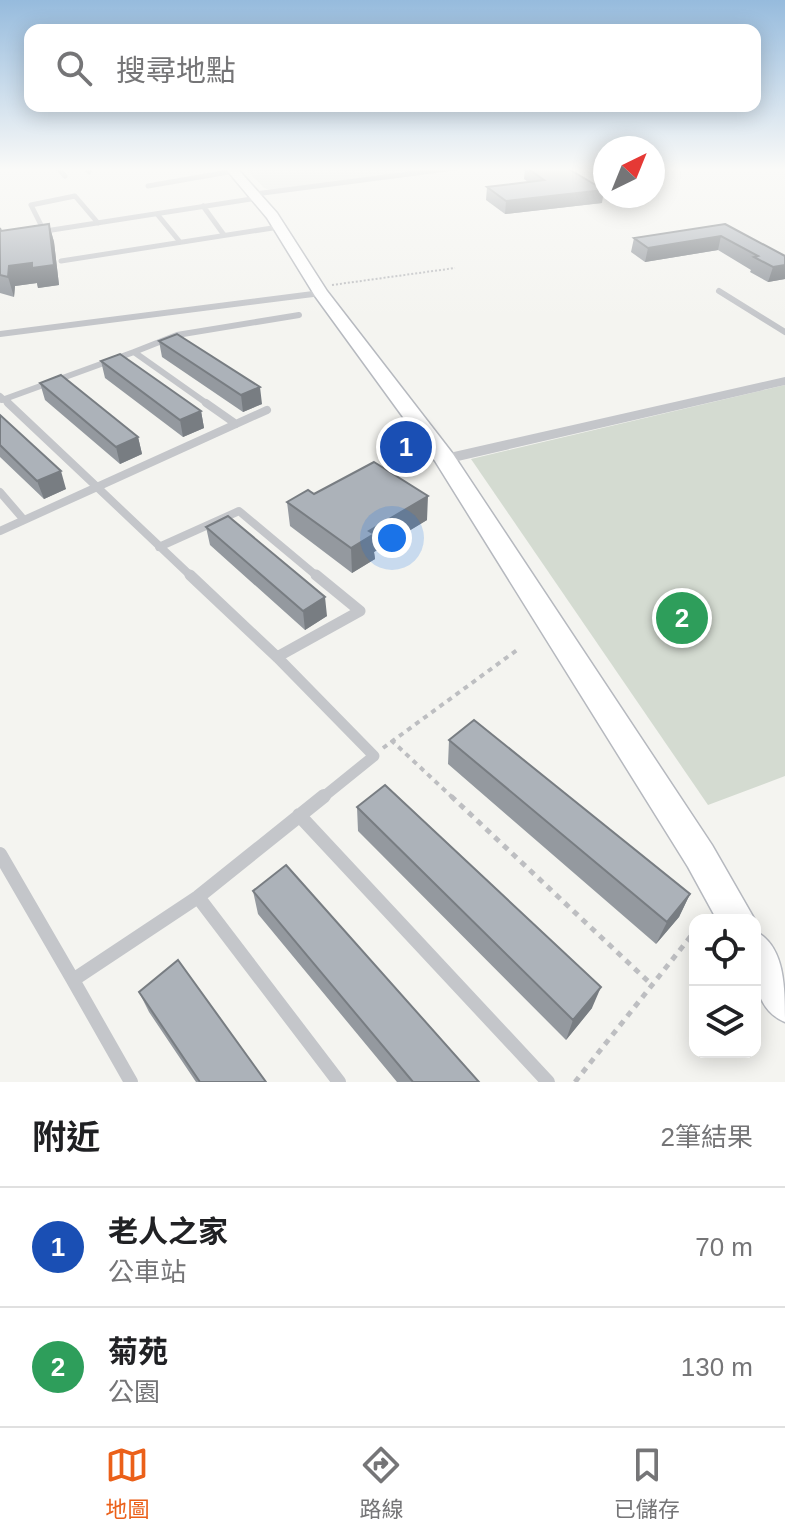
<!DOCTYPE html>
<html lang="zh-TW">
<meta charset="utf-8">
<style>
body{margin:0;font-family:Helvetica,"Noto Sans TC",sans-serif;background:#f2f2f2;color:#202124}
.controls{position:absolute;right:24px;bottom:24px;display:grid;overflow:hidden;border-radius:16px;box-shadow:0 4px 20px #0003}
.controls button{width:72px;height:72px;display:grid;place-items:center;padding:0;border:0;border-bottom:2px solid #e0e0e0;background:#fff;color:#202124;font:40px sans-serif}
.compass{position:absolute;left:593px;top:136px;width:72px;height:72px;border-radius:50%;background:#fff;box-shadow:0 4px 20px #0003;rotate:43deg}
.you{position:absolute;left:392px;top:538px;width:28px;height:28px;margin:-20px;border:6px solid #fff;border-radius:50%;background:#1a73e8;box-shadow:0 0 0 12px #1a73e833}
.badge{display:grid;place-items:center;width:52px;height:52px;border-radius:50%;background:#eb6019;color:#fff;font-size:26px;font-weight:700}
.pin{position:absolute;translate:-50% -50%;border:4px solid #fff;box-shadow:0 2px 8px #0006}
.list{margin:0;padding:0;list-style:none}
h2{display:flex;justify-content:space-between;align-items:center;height:104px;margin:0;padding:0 32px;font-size:34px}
h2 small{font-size:26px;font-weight:400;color:#757577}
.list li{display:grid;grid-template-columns:52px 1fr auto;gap:24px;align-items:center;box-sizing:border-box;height:120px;padding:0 32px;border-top:2px solid #e0e0e0}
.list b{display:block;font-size:30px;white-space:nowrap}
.list p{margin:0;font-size:26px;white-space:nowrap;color:#757577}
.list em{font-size:26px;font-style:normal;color:#757577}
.icon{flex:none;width:44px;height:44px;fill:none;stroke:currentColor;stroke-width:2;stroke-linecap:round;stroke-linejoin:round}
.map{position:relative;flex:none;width:785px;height:1082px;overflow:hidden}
.search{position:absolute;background:#fff;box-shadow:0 4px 20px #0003;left:24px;right:24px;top:24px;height:88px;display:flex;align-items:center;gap:20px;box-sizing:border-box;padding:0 28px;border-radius:16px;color:#757577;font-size:30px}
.sheet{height:344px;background:#fff}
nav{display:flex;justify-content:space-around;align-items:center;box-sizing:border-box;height:112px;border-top:2px solid #e0e0e0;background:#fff;font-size:22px;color:#757577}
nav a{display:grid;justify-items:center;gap:4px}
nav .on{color:#eb6019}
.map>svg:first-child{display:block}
.built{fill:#e4e6e3}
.green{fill:#d4dbd1}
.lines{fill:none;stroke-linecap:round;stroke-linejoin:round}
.secondary-casing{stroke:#b6b9bf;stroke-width:3}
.path-far2{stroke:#bdbec1;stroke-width:2;stroke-dasharray:2 2;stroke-linecap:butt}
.path-far1{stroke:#bdbec1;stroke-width:4;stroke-dasharray:5 5;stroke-linecap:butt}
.path{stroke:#bdbec1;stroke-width:5;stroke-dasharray:6 6;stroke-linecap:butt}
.lane-far4{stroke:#c4c6ca;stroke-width:5}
.lane-far3{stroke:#c4c6ca;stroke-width:6}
.lane-far2{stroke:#c4c6ca;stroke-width:8}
.lane-far1{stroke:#c4c6ca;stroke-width:11}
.lane{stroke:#c4c6ca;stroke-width:14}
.street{fill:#c4c6ca;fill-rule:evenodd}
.secondary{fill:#fff;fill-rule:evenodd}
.wall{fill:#94999f}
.shaded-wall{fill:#787d82}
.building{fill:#acb2b9;stroke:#787d82;stroke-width:2}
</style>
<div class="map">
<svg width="785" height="1082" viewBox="0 0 785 1082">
<rect width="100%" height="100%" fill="#f4f4f0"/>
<!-- built -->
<path class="built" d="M245,168H447L271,190L264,188Z"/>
<!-- green -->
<path class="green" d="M785,385V776L708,805L471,459Z"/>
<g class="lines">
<defs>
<path id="secondary" d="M225,168H237L277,213L327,291L453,454L712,845L755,920V921L717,920L688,867L435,461L315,296L267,218Z
M755,931C785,946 785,988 785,1022C749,1007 755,964 755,931Z"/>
</defs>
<!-- secondary casing -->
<use href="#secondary" class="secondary-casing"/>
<!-- path-far2 -->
<path class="path-far2" d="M332,285L455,268"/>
<!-- path-far1 -->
<path class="path-far1" d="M391,740L453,798
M383,748L517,650"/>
<!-- path -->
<path class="path" d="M451,796L651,984
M575,1082L695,931"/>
<!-- lane-far4 -->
<path class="lane-far4" d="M58,168L65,176
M86,168L89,172
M148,186L234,171
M255,194L455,168
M203,206L224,235
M157,214L180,242
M44,231L31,205L75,196L98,223
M39,232L258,198
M61,261L279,227"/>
<!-- lane-far3 -->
<path class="lane-far3" d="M719,291L785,332
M0,334L321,293
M134,352L177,335L299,315
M0,396L10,405
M2,400L134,352L209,405"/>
<!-- lane-far2 -->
<path class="lane-far2" d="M8,403L97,487L267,410
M206,403L236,424
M0,492L24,520
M0,531L97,487L192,577
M159,547L239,511L318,577"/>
<!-- lane-far1 -->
<path class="lane-far1" d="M190,575L277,657L374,756L322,798
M277,657L360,611L316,575"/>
<!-- lane -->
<path class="lane" d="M299,815L548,1082
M0,854L73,980L198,897L324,796
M198,897L339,1082
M73,980L131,1082"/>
<!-- street -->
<path class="street" d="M785,377V385L445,464L437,459L445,454Z"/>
<!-- secondary -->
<use href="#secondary" class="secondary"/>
</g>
<!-- wall -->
<path class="wall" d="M525,168H567L602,203L505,214L486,200L487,187L528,182L524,179Z
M49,224L54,242L59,285L38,288L37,283L15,286L14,297L0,293V228L1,231Z
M725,224L785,256V279L768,282L750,272L751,270L718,250L645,262L631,252L634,238Z
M159,341L262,404L243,412L162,357Z
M101,361L201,411L204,428L183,437L105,378Z
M40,383L138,437L142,454L120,464L45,400Z
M0,415L66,489L44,499L0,457Z
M314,494L427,520L374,552L375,559L352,573L290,526L287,502Z
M206,527L327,616L305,630L210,545Z
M449,740L690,894L679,917L656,944L448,764Z
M357,807L592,1008L566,1040L358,831Z
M253,891L479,1082H397L258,914Z
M139,992L266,1082H196L149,1012Z"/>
<!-- shaded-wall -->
<path class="shaded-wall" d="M604,190L602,203L505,214L506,201Z
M49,224L54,242L59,285L38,288L37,283L15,286L14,297L8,277L9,266L32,263Z
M721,236L718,250L645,262L648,248Z
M785,265V279L768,282L773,267Z
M260,387L262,404L243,412L241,395Z
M201,411L204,428L183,437L180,420Z
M138,437L142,454L120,464L116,447Z
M61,471L66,489L44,499L37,481Z
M428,496L427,520L374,552L375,559L352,573L351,548L369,531Z
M325,597L327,616L305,630L303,611Z
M690,894L679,917L656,944L667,922Z
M601,987L592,1008L566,1040L573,1020Z"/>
<!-- building -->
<path class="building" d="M527,168H567L604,190L506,201L487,187L544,180Z
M49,224L54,265L32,268V263L9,266L8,277L0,275V228L1,231Z
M725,224L785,256V265L773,267L754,257L758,256L721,236L648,248L634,238Z
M177,334L260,387L241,395L159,341Z
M120,354L201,411L180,420L101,361Z
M61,375L138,437L116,447L40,383Z
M0,415L61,471L37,481L0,445Z
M374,462L428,496L369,531L374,534L351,548L287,502L308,490L314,494Z
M228,516L325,597L303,611L206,527Z
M474,720L690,894L667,922L449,740Z
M385,785L601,987L573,1020L357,807Z
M286,865L479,1082H413L253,891Z
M178,960L266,1082H200L139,992Z"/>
<!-- sky -->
<linearGradient id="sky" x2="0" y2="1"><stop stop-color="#96bbdd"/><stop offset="0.53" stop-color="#fafaf8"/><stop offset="1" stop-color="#fafaf8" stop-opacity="0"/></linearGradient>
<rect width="785" height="319" fill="url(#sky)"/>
</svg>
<div class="controls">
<button><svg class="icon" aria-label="locate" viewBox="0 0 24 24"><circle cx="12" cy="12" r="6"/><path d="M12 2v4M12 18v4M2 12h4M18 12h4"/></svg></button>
<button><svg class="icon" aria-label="layers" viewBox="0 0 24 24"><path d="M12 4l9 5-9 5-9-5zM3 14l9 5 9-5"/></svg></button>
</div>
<svg class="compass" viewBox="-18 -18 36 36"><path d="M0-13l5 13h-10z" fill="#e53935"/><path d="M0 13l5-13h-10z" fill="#757577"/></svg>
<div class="you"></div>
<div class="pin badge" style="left:406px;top:447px;background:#1a4fb4">1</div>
<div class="pin badge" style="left:682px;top:618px;background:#2e9e5b">2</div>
<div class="search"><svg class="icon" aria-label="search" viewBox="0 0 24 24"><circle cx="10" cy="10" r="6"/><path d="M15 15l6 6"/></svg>搜尋地點</div>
</div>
<section class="sheet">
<h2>附近<small>2筆結果</small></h2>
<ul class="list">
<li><span class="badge" style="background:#1a4fb4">1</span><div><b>老人之家</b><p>公車站</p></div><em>70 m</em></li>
<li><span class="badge" style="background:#2e9e5b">2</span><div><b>菊苑</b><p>公園</p></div><em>130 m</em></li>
</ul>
</section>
<nav>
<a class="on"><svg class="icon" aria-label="map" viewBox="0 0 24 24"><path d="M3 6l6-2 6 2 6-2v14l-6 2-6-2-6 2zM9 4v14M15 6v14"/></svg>地圖</a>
<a><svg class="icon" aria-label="directions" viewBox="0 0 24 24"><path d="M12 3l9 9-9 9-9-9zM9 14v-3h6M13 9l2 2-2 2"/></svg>路線</a>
<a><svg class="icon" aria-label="saved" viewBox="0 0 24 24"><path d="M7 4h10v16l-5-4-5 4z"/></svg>已儲存</a>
</nav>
